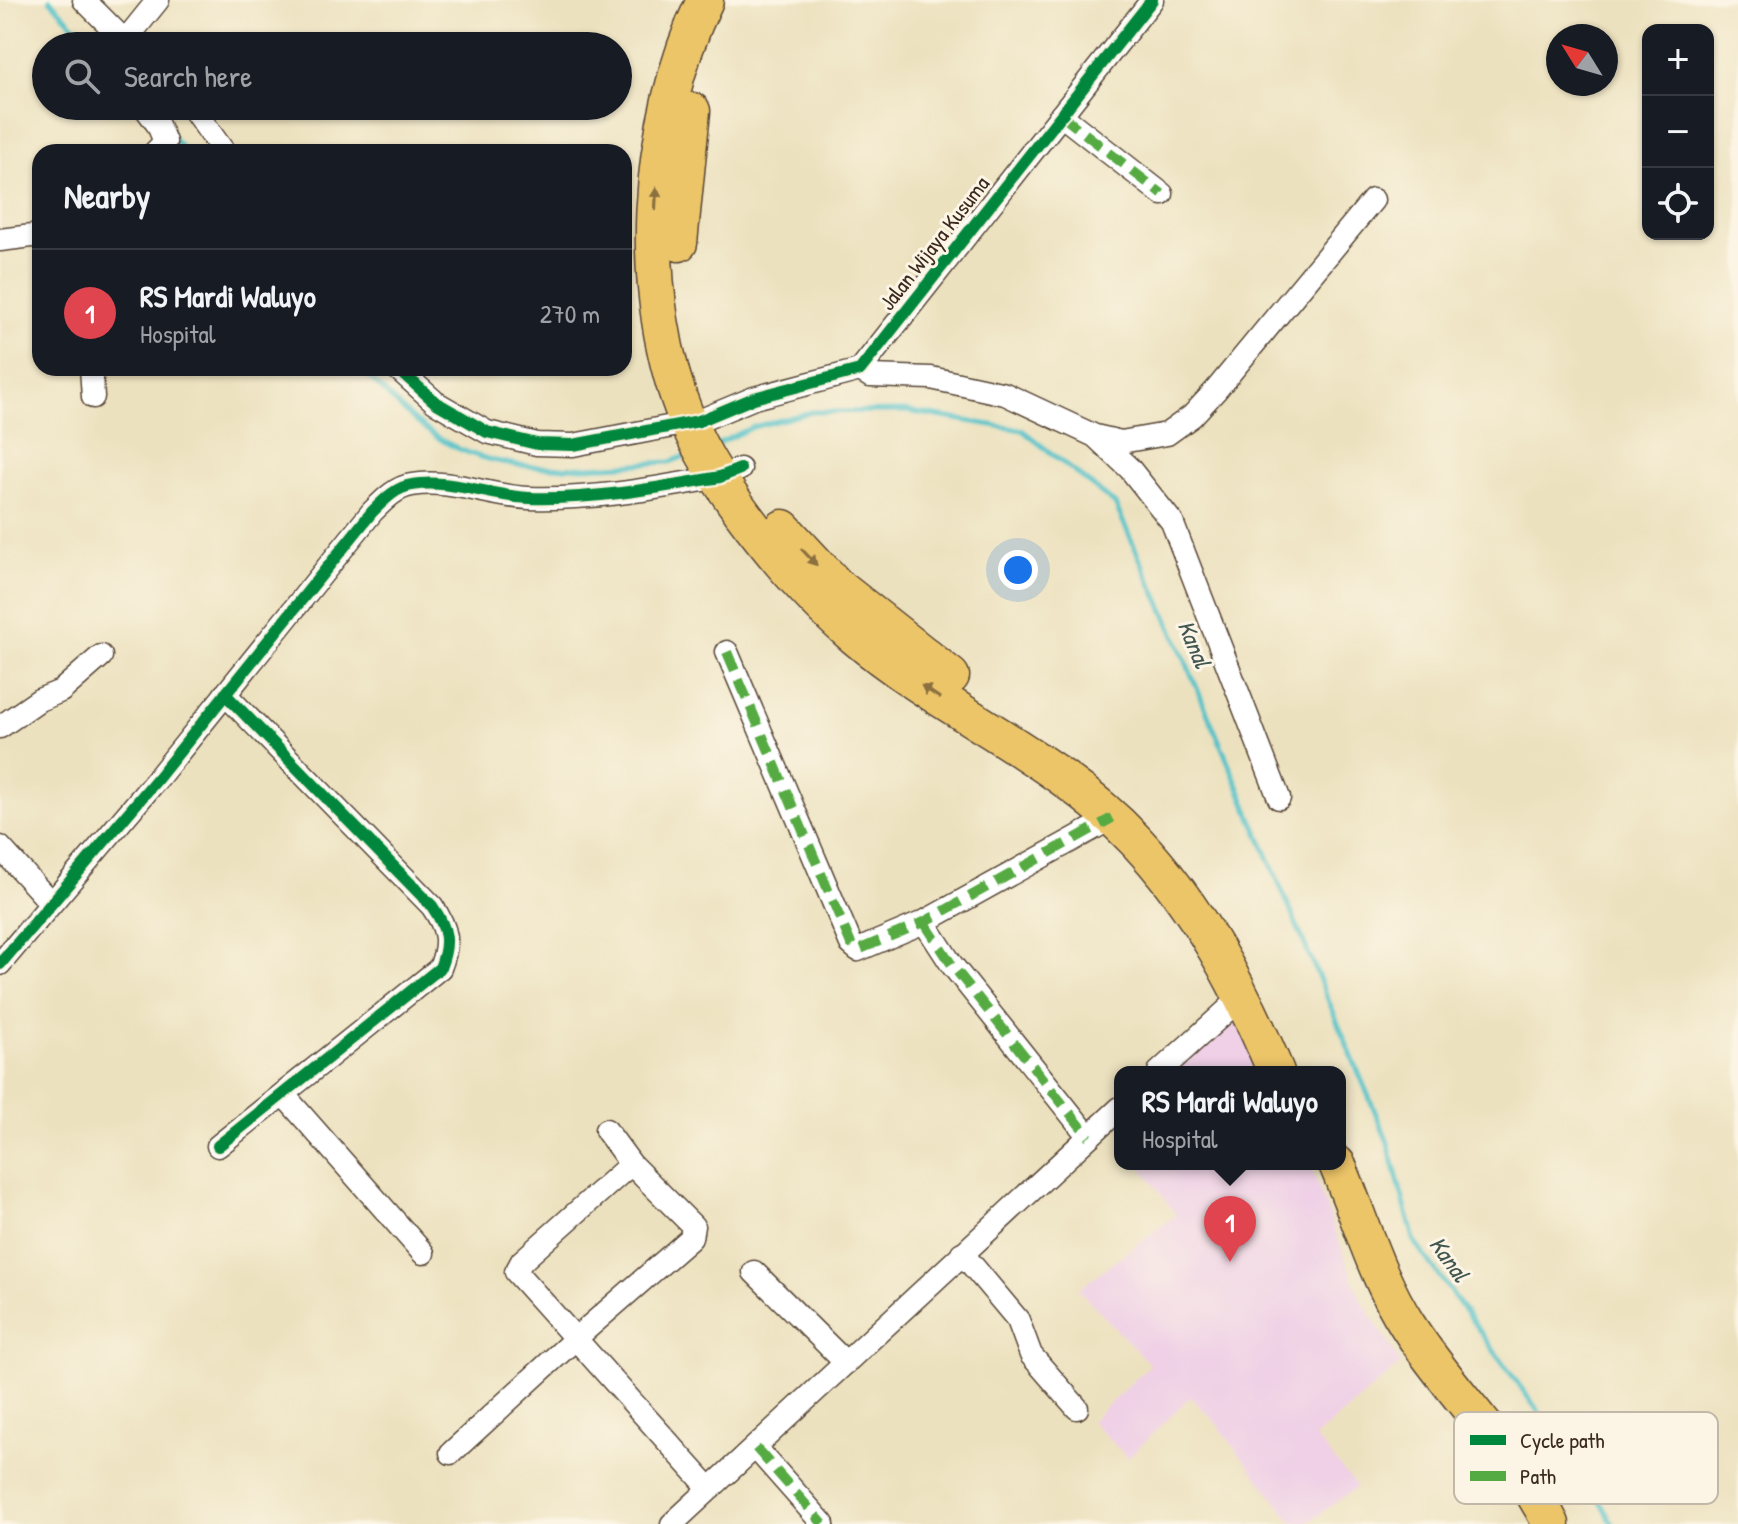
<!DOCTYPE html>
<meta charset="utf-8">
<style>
body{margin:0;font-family:"Patrick Hand",sans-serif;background:#20242c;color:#f1f3f6}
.controls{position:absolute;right:24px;top:24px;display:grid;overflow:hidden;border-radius:16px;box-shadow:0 2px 6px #0004}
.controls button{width:72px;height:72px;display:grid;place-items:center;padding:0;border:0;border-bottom:2px solid #363941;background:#171b24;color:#f1f3f6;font:40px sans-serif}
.compass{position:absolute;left:1546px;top:24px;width:72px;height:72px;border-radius:50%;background:#171b24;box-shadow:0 2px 6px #0004;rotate:307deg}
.you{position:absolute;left:1018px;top:570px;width:28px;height:28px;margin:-20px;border:6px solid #fff;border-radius:50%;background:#1a73e8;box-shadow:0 0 0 12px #1a73e833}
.badge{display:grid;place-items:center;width:52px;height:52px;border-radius:50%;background:#d1495b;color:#fff;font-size:26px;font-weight:700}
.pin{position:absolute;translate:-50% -66px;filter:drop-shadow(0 2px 4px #0008)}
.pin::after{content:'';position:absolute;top:42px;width:28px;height:24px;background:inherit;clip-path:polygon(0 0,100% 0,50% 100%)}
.popup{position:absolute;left:1114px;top:1066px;width:232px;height:104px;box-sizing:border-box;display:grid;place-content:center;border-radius:16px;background:#171b24;filter:drop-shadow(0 2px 6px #0005);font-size:26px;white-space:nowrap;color:#9ea1a6}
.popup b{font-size:30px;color:#f1f3f6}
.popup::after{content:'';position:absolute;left:50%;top:100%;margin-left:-16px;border:16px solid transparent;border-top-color:#171b24}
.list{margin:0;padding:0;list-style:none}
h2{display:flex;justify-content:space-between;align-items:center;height:104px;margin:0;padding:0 32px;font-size:34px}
h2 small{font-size:26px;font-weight:400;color:#9ea1a6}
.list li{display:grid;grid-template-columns:52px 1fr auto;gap:24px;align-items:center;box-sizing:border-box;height:128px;padding:0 32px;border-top:2px solid #363941}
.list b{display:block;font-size:30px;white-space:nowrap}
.list p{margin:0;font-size:26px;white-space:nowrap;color:#9ea1a6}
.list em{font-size:26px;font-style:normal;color:#9ea1a6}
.icon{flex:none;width:44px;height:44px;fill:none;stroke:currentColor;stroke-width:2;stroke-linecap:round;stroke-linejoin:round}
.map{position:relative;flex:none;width:1738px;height:1524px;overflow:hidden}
.search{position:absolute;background:#171b24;box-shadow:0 2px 6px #0004;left:32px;top:32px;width:600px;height:88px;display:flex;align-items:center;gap:20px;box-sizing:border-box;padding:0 28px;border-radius:44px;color:#9ea1a6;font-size:30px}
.panel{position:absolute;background:#171b24;box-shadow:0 2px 6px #0004;left:32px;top:144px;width:600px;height:232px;border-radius:24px}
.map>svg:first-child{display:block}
.built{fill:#efd0e6}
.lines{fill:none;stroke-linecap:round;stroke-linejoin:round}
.stream{stroke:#53c1c7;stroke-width:5}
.minor-casing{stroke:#564536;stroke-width:25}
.trunk-casing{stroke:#564536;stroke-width:39}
.minor{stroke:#fff;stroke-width:22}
.trunk{stroke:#edc569;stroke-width:36}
.quiet{stroke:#55ab43;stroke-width:10;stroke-dasharray:20 10;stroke-linecap:butt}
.cycleway-casing{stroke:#fcf5e5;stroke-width:17}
.cycleway{stroke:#00873e;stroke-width:12}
.oneway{fill:#8b7040}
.labels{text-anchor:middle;stroke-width:6;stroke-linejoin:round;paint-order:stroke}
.street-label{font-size:22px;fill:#3b2a1e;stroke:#fcf5e5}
.water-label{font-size:24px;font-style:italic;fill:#425751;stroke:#fcf5e5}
.key{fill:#fcf5e5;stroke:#c2b8a9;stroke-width:2}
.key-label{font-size:22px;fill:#3b2a1e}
</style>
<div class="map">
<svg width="1738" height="1524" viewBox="0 0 1738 1524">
<rect width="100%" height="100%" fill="#fcf5e5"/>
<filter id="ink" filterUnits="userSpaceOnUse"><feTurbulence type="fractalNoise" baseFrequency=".0125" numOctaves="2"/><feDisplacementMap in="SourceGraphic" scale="16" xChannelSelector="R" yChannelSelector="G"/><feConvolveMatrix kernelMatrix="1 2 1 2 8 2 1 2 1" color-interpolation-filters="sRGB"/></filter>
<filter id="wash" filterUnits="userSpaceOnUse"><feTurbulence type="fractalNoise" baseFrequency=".006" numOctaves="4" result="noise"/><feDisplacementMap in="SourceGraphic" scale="32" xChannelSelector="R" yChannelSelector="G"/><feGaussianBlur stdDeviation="1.8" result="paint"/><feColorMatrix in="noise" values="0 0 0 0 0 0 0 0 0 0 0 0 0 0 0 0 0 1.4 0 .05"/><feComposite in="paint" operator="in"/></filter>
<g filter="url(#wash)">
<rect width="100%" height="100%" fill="#ece1be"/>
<!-- built -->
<path class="built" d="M1232,1021L1252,1024L1272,1072H1175Z
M1139,1164H1310L1360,1297L1401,1364L1315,1437L1357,1487L1306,1524H1294L1211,1417L1190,1397L1128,1458L1091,1421L1150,1365L1078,1289L1176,1215Z"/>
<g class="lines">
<!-- stream -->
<path class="stream" d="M50,0L93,46
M173,137L185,152
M360,368C390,397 420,432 459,449C524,478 601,465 670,462L691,454
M715,445L753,427L812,412L906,411L1022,430L1115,504L1173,631L1387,1140L1415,1243L1577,1464L1613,1524"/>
</g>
</g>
<g filter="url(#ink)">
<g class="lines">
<defs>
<path id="minor" d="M84,0L130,46
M125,41L158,0
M144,106L158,125L165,142L155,152
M191,106L224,152
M1061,115L1162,194
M0,240L40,235
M91,368L93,397
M397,368L435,402L487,432L537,444L573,445L699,421L754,398L860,370L1152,0
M860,370L870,376L931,378L1005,394L1095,436L1121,442L1167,434L1192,416L1216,390L1373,200
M1096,437L1130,469L1172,522L1279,798
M727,652L851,944L858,950L924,922L1112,818
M0,727L39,700L61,691L101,656
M0,847L50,902
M924,922L952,965L1089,1137
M0,964L158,778L372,512C384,500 396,487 412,485C450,478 492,497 529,498C594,500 657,488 720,477L740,469
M1159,1072L1244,995
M283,1094L423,1253
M218,1146L440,968C450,943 448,929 432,906L225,694
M631,1164L522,1261L516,1272L710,1489
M962,1253L1018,1320L1031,1355L1077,1408
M754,1272L846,1363
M756,1448L823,1524
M451,1453L575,1339L691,1238L693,1226L631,1164L606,1130
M672,1524L1120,1108"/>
<path id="trunk" d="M705,0C646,123 635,296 688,422C719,494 796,586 855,637C942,711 1056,756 1135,840C1199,908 1240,987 1276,1072
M679,243L692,111
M783,528L837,586L951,676
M1337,1164C1360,1218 1376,1277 1408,1326C1452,1395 1514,1450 1551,1524"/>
</defs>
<!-- minor casing -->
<use href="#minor" class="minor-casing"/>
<!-- trunk casing -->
<use href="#trunk" class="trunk-casing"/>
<!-- minor -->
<use href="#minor" class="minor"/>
<!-- trunk -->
<use href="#trunk" class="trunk"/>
<!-- quiet -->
<path class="quiet" d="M1061,115L1162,194
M727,652L851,944L858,950L924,922L1112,818
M924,922L952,965L1089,1137
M756,1448L823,1524"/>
<defs>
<path id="cycleway" d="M397,368L435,402L487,432L537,444L573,445L699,421L754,398L860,370L1152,0
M0,964L158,778L372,512C384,500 396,487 412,485C450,478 492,497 529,498C594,500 657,488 720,477L740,469
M218,1146L440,968C450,943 448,929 432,906L225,694"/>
</defs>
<!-- cycleway casing -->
<use href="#cycleway" class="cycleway-casing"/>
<!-- cycleway -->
<use href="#cycleway" class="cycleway"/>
</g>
<!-- one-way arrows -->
<defs><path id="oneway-solid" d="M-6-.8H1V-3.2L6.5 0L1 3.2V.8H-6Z" transform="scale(2)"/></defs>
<g class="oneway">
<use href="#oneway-solid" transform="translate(656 199) rotate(-87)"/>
<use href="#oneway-solid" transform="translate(809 557) rotate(47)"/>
<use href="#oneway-solid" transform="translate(931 692) rotate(-146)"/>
</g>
</g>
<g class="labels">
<!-- street labels -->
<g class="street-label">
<text transform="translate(934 243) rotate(-52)" y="8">Jalan Wijaya Kusuma</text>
</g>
<!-- water labels -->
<g class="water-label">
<text transform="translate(1194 644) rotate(67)" y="8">Kanal</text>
<text transform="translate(1449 1259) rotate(54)" y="8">Kanal</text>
</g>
</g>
<!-- legend -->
<rect x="1454" y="1412" width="264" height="92" rx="12" class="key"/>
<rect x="1470" y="1435" width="36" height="10" fill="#00873e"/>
<rect x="1470" y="1471" width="36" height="10" fill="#55ab43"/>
<g class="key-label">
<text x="1520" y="1448">Cycle path</text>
<text x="1520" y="1484">Path</text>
</g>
</svg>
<div class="controls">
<button>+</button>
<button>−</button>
<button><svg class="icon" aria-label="locate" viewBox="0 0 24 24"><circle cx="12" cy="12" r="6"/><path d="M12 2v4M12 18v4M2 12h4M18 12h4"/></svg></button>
</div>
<svg class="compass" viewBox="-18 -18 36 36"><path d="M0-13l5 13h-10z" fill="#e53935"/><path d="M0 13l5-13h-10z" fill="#9ea1a6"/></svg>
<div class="you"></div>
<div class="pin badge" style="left:1230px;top:1262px;background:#e0444e">1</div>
<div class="popup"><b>RS Mardi Waluyo</b>Hospital</div>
<div class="search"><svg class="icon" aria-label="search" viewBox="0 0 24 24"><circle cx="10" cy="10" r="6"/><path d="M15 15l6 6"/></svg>Search here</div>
<section class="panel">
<h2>Nearby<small></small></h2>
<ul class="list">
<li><span class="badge" style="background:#e0444e">1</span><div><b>RS Mardi Waluyo</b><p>Hospital</p></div><em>270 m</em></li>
</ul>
</section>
</div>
